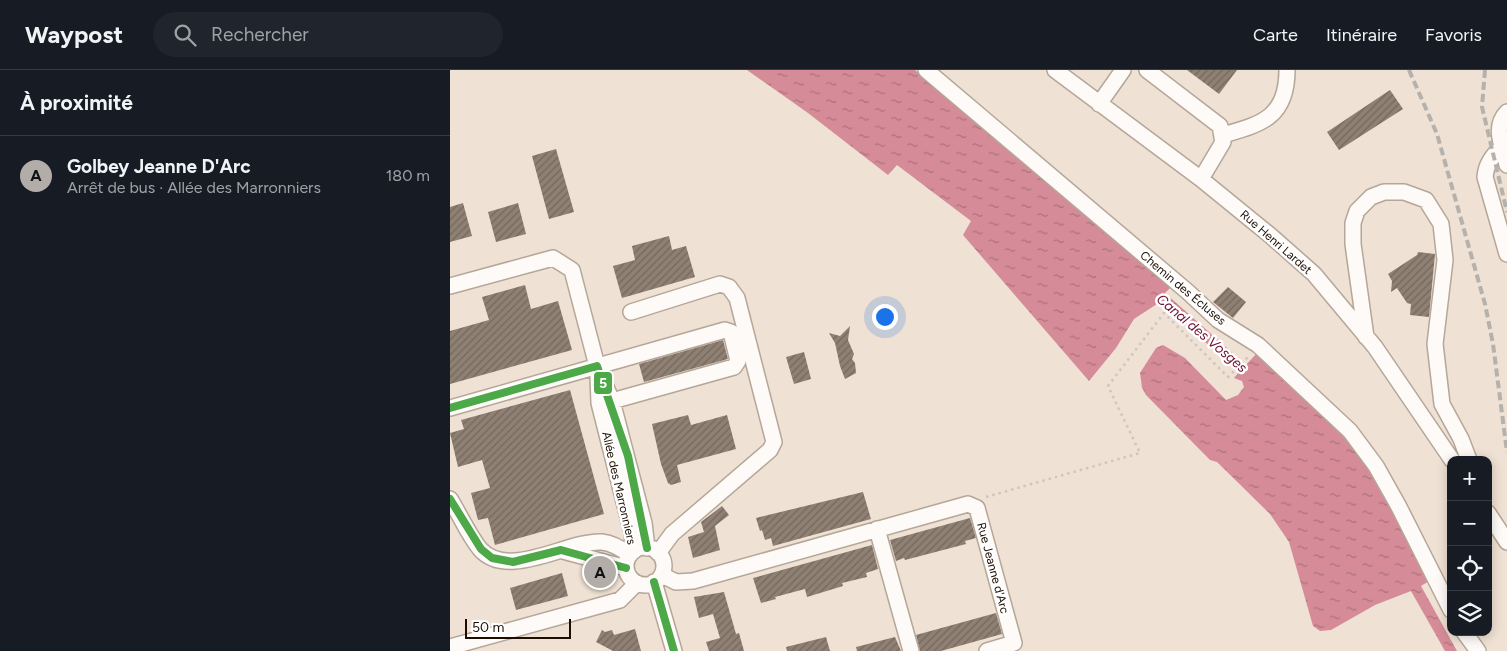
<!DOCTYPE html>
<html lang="fr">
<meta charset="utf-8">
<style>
body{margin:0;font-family:Figtree,sans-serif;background:#20242c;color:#f1f3f6}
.controls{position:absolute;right:15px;bottom:15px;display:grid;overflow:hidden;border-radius:10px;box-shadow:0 2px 12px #0003}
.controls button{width:45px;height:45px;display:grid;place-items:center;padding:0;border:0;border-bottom:1px solid #363941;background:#171b24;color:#f1f3f6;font:25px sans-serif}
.scale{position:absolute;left:15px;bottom:12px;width:106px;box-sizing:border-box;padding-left:5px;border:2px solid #1c0d00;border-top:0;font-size:14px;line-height:18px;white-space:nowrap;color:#1c0d00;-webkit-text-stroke:4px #fff;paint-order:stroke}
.you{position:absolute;left:434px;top:246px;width:18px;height:18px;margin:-12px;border:4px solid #fff;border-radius:50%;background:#1a73e8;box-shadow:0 0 0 8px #1a73e833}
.badge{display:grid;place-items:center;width:32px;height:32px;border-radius:50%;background:#b2ada9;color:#111;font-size:16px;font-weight:700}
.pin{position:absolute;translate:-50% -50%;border:2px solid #fff;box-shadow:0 1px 5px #0006}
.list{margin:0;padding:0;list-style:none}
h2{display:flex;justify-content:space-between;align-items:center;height:65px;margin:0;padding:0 20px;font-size:21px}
h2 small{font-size:16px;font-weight:400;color:#9ea1a6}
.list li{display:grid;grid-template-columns:32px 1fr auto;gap:15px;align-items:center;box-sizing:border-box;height:80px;padding:0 20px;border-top:1px solid #363941}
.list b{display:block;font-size:19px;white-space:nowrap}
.list p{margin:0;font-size:16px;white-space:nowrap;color:#9ea1a6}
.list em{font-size:16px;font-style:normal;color:#9ea1a6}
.icon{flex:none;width:28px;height:28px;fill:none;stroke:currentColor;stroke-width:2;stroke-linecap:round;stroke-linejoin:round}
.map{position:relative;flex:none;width:1057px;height:581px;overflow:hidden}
header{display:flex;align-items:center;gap:30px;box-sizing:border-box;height:70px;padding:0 25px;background:#171b24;border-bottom:1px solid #363941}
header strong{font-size:24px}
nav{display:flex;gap:28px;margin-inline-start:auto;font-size:18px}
.search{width:350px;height:45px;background:#20242c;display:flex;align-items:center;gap:12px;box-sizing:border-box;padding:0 18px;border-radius:28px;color:#9ea1a6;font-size:19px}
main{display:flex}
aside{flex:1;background:#171b24}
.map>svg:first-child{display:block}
.water{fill:url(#water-ripples)}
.building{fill:url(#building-hatch)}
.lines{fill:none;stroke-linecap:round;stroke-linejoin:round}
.minor-casing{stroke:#b5a798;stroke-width:18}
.path{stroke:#cdc6c1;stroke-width:2.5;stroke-dasharray:2.5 4;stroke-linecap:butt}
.minor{stroke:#fdfaf8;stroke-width:15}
.rail{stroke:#b5b1ad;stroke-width:4;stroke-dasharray:8 4;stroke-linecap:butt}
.bus-1-casing{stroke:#fff;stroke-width:11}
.bus-1{stroke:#4da847;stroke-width:8}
.labels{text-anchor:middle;stroke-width:5;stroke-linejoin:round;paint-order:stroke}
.street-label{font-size:12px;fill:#1c0d00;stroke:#fff}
.water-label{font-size:14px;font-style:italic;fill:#6c102f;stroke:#fff}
.line-badge{stroke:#fff;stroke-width:2}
.badge-label{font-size:14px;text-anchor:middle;font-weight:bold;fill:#fff}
</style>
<header>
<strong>Waypost</strong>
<div class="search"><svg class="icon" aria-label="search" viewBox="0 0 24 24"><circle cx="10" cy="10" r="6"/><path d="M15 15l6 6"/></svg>Rechercher</div>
<nav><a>Carte</a><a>Itinéraire</a><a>Favoris</a></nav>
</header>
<main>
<aside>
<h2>À proximité<small></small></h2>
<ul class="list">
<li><span class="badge">A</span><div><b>Golbey Jeanne D'Arc</b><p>Arrêt de bus · Allée des Marronniers</p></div><em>180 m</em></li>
</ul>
</aside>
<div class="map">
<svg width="1057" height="581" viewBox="0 0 1057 581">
<defs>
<pattern id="water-ripples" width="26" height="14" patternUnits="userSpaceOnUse" patternTransform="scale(1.25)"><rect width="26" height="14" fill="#d58c98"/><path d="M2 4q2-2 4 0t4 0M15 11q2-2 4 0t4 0" fill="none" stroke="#ac717a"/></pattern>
<pattern id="building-hatch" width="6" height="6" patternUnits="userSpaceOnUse" patternTransform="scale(1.25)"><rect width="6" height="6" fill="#8f8074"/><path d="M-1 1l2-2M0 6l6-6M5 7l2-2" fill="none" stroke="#74675d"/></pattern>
</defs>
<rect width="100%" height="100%" fill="#efe1d3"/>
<!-- water -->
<path class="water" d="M297,0H465L659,160L720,218L715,223L796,295L807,283L902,375L934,420L979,511L971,516L1007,581H995L961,521L925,535L881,560L870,561L863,556L839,472L820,444L767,392L760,390L696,325L692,318L690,303L706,278L713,275L735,288L776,330L788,325L794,317L792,311L784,308L789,302L710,232L684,249L666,278L639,311L513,165L521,151L447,95L438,105L358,43Z"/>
<!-- building -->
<path class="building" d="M737,0H787L769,24Z
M940,20L953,39L889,80L877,62Z
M106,79L124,142L99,149L82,86Z
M13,133L22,166L0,172V137Z
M68,133L76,164L46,172L38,142Z
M219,166L222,180L236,176L245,207L172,228L163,196L185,190L182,176Z
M968,182L985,184L979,247L960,245L961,234L957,233L947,218L941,222L942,211L938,204L967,185Z
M75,215L81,239L108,231L122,280L0,314V261L39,250L32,227Z
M778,217L796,232L783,248L763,232Z
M400,256L398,270L404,284L402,289L405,293L406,303L395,309L390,296L385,273L379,263L390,266Z
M273,270L278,289L194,312L189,294Z
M354,282L361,309L344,314L336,287Z
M120,320L154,444L45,475L38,448L28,450L21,423L40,418L32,390L8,397L0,363L14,359L11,350Z
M238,345L241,355L277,345L286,379L227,395L231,412L221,415L218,413L211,394L202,354Z
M413,422L421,449L323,476L321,468L315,470L312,460L310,461L306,448Z
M272,436L279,445L265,456L270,480L243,488L238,467L254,462L251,452Z
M520,448L526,468L515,471L516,474L455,490L454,488L446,491L440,470Z
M422,475L428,499L416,503L417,507L392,513L393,516L357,527L355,519L325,527L326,529L311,533L303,508Z
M112,503L118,526L66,540L60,518Z
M274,522L286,564L289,563L294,581H259L256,572L270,568L263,544L249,548L244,527Z
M546,543L552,564L491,581H470L466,565Z
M185,559L191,581H163L146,572L152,560L155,562L162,560L164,565Z
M376,567L380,581H337L336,577Z
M445,567L451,581H407L406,577Z"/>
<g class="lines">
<defs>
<path id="minor" d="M476,0L738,222L768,250L808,275L900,361L926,396L949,437L1001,540
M605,0L751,109L821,166L864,204L925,277L1002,390
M697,0L770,56L773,72L751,109
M649,34L673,0
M1057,42C1042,57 1053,77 1057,95
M773,65C811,54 837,48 837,0
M1052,76C1043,86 1036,93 1035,107L1057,184
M0,216L103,188L122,200L147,296L162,331L194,453L197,478
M181,242L270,214L279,217L287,228L324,372L320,380L222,464L208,483
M916,267L903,174V153L907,141L921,127L934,122H954L976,130L991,154L995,190L985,274L992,334L1011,369L1019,390
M148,307L149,333L182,463L184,481
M0,338L275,260L281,262L288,291L284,297L162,331
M0,429C10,445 18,464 30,479C58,511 118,470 152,472C162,473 172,479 180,485
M1038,443L1057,472
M427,459L461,581
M176 496a19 19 0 1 1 38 0a19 19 0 1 1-38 0Z
M113,481L176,498
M212,505L226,512L243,511L518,434L527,438L564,573L537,581
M204,512L224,581
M1014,562L1028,581
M0,577L170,530L187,513"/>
</defs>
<!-- minor casing -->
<use href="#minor" class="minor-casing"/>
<!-- path -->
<path class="path" d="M536,427L690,383L658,316L714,243L778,307L799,286"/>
<!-- minor -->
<use href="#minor" class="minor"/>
<!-- rail -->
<path class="rail" d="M959,0L987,64L1035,234L1043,274L1057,382
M1035,0L1032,37L1057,142"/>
<defs>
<path id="bus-1" d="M0,338L147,296L178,386L197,478
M0,429L31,479L42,488L63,492L111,480L176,498
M204,512L224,581"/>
</defs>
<!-- bus-1 casing -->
<use href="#bus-1" class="bus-1-casing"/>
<!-- bus-1 -->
<use href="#bus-1" class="bus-1"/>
</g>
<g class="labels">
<!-- street labels -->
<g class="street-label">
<text transform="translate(826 172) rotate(41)" y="4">Rue Henri Lardet</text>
<text transform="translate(733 218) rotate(40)" y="4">Chemin des Écluses</text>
<text transform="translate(169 418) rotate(77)" y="4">Allée des Marronniers</text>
<text transform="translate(543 498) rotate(75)" y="4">Rue Jeanne d'Arc</text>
</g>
<!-- water labels -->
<g class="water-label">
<text transform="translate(752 263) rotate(40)" y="5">Canal des Vosges</text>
</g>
</g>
<rect class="line-badge" x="143" y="301" width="20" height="24" rx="5" fill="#4da847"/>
<g class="badge-label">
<text x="153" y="318">5</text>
</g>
</svg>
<div class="controls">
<button>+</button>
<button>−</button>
<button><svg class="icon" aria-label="locate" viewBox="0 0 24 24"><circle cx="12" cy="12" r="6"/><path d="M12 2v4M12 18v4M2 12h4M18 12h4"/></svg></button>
<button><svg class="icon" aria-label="layers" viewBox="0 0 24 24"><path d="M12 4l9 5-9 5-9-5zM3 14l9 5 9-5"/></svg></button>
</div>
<div class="scale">50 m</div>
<div class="you"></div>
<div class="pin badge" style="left:150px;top:502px">A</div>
</div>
</main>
